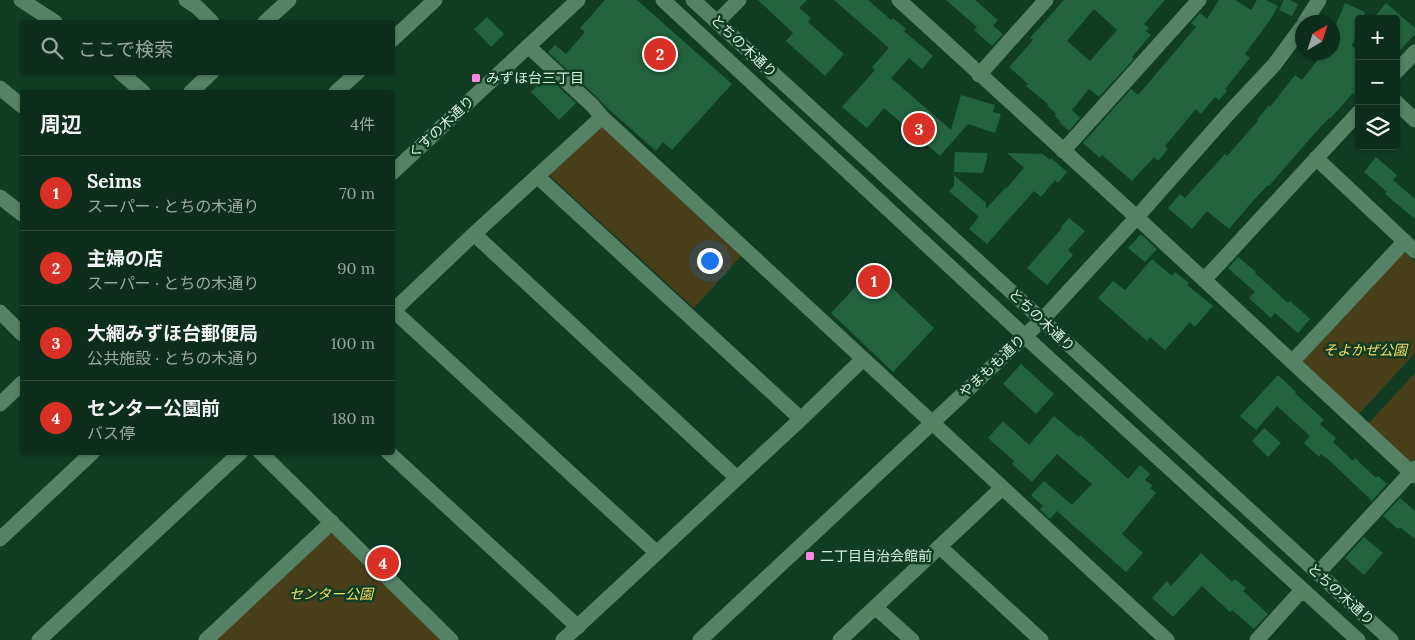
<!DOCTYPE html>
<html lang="ja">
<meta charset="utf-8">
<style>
body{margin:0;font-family:Lora,"Noto Sans JP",serif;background:#1a3928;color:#f1f3f6}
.controls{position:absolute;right:15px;top:15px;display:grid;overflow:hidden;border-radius:5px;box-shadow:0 1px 4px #0004}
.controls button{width:45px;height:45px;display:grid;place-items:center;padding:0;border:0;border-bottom:1px solid #2c493a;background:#0c2d1b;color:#f1f3f6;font:25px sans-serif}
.compass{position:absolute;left:1295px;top:15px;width:45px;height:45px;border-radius:50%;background:#0c2d1b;box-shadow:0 1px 4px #0004;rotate:39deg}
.you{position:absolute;left:709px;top:260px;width:18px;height:18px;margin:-12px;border:4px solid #fff;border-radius:50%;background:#1a73e8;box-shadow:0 0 0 8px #1a73e833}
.badge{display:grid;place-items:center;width:32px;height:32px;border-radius:50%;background:#d93025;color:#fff;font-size:16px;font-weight:700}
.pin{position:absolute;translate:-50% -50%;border:2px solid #fff;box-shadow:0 1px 5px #0006}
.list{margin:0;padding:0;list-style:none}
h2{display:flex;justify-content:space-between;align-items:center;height:65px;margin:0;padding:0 20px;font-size:21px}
h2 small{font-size:16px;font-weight:400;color:#9aa8a3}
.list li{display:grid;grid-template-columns:32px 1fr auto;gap:15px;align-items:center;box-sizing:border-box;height:75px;padding:0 20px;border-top:1px solid #2c493a}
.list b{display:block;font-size:19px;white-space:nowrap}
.list p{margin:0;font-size:16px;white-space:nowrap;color:#9aa8a3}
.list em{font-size:16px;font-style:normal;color:#9aa8a3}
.icon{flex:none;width:28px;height:28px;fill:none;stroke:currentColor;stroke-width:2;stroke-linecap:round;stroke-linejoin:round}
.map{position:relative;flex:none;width:1415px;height:640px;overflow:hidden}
.search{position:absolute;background:#0c2d1b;box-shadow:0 1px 4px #0004;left:20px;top:20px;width:375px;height:55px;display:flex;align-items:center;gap:12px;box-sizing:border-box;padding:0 18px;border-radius:5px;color:#9aa8a3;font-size:19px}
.panel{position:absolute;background:#0c2d1b;box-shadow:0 1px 4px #0004;left:20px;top:90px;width:375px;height:365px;border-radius:5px}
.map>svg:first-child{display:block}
.green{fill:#483e1a}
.building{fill:#22623e;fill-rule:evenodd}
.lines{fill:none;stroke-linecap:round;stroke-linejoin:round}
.minor{stroke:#558165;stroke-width:15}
.poi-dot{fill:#fc86e4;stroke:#103c24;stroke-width:2}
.labels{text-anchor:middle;stroke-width:5;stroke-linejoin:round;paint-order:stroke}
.street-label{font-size:14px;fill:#d6eddd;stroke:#103c24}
.poi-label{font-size:14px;fill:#d6eddd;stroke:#103c24;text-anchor:start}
.park-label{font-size:14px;font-style:italic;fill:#fbdd65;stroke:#103c24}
</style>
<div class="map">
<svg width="1415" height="640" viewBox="0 0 1415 640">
<rect width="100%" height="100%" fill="#103c24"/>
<!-- green -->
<path class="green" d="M604,125L743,254L694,308L549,175Z
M1404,252L1415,262V353L1359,414L1302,362Z
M1415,373V458L1411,462L1369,423Z
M327,534L336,535L443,640H215Z"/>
<!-- building -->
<path class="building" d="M605,0H637L732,84L672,150L663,142L656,151L605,106L598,98L548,52L555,45L566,54L585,32L580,28Z
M758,0H807L799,8L811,18L808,22L844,54L825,76L786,41L793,33Z
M834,0H868L891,20L893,18L906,29L904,31L933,56L922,69L909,58L891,78L951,130L961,95L995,105L993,112L1001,114L995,133L968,124L940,156L884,108L867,128L842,107L875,70L872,67L889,48Z
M946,0H975L998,20L993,26L1003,34L992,46L974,30L977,27Z
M1064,0H1165L1144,24L1149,28L1146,31L1151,35L1132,57L1134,59L1099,97L1089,89L1072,110L1080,118L1069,131L1059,122L1060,121L1055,116L1056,114L1047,105L1048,104L1026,86L1028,84L1009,67L1033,40L1030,38ZM1094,9L1117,30L1090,61L1067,41Z
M1219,0H1235L1251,10L1257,0H1266L1278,6L1270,20L1245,54L1250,58L1225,89L1227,91L1219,100L1215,97L1201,114L1196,109L1165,146L1168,149L1158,161L1154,157L1132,181L1102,155L1100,158L1083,143L1131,89L1138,95L1196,27L1191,23L1192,22L1200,13L1207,19Z
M1284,0H1290L1298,4L1292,16L1279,10Z
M1345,3L1365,12L1363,19H1359V28L1352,46L1359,50V97L1353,93L1330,119L1329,118L1315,133L1269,186L1268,185L1252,202L1229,229L1207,211L1192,229L1168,208L1180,194L1185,198L1225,154L1227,156L1258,121L1257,120L1269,105L1270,107L1295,75L1302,80L1324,52H1332V34Z
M1386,3L1415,28V34L1396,55V19H1373Z
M487,17L504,34L491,47L474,29Z
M547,76L576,103L559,120L531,92Z
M955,152L987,153V159L983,173L954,172Z
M1007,153L1043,154L1050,160L1051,158L1067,172L1058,183L1055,180L1041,197L1034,191L987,244L969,229L979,217L949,191L954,186V175L986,203V209L1005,188L1006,189L1024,168Z
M1376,157L1397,175L1393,180L1415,199V219L1385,194L1387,192L1364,172Z
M1069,218L1085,231L1068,250L1073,255L1047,285L1027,268L1062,228L1061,227Z
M1141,234L1157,249L1145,262L1128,248Z
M1238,257L1256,272L1255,273L1288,303L1290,301L1310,319L1298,333L1275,313L1271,318L1249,298L1255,292L1228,268Z
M1152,259L1172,276L1175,272L1189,283L1187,285L1213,306L1195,327L1190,322L1165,350L1150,337L1147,341L1098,298L1113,281L1125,290Z
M873,268L889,283L888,284L934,328L893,372L831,313Z
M1021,364L1054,394L1036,414L1003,384Z
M1278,375L1296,392L1295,393L1324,420L1320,424L1336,438L1333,442L1353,461L1355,458L1376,478L1378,476L1387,484L1372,501L1331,462L1321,454L1319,457L1304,443L1310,436L1277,406L1256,430L1240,416Z
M1054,416L1079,437L1080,435L1128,479L1140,465L1150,474L1145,480L1153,486L1150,488L1156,493L1122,534L1143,553L1126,572L1057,511L1050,519L1040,509L1043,506L1031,495L1044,481L1072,505L1092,484L1057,454L1032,482L1012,464L1014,461L988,438L1003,421L1029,445Z
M1264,428L1281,443L1268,457L1252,441Z
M1400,498L1415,511V539L1400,527L1398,529L1383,516Z
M1364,537L1383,553L1364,575L1345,558Z
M1201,553L1232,582L1235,579L1246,588L1243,591L1268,614L1254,629L1232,610L1230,612L1202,586L1173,617L1152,598L1167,581L1171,586Z"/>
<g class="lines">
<!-- minor -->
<path class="minor" d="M21,0L55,22
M186,0L197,7L212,22
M663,0L1043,353L1358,640
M693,0L1391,640
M899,0L1144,224L1415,476
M265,22L289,0
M717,22L739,0
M1305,22L1319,0
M392,40L435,0
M528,46L592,105L602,117L1167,640
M120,72L143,92
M1396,72L1415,52
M979,75L1046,0
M0,88L22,106
M191,92L212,72
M336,92L358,72
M1396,102L1415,120
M1063,151L1199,0
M1316,158L1415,251
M392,173L578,0
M537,176L801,419
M0,197L22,214
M474,234L737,478
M1204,280L1359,112
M394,311L657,553
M0,312L22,334
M392,312L474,234L602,117
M1292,362L1405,241
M0,404L22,383
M260,452L451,640
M388,452L578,627
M0,539L93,452
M940,547L1041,640
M1318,573L1415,468
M875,607L912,640
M39,640L241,452
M206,640L332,522
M563,640L801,419L863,359
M700,640L1042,320L1137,217L1228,114L1274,65L1302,27
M840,640L1002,488
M1257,640L1302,590"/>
</g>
<!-- markers -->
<g class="poi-dot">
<rect x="471" y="73" width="10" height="10" rx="2.5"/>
<rect x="805" y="551" width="10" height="10" rx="2.5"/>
</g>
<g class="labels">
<!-- street labels -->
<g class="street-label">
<text transform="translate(744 46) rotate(43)" y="5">とちの木通り</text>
<text transform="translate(441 127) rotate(-43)" y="5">くすの木通り</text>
<text transform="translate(1042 320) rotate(43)" y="5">とちの木通り</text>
<text transform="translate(992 366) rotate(-43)" y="5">やまもも通り</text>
<text transform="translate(1341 594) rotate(42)" y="5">とちの木通り</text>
</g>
<!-- poi labels -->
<g class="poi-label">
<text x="486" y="83">みずほ台三丁目</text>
<text x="820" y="561">二丁目自治会館前</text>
</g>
<!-- park labels -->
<g class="park-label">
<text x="1365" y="355">そよかぜ公園</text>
<text x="331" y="599">センター公園</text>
</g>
</g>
</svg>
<div class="controls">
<button>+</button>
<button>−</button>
<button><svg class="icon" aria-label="layers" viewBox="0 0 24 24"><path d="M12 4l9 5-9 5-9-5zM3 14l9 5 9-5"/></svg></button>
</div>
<svg class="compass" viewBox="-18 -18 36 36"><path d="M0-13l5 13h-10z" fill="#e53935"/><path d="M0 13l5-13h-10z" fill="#9aa8a3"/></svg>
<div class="you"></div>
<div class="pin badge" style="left:874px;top:281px">1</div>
<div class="pin badge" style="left:660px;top:54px">2</div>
<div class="pin badge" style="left:919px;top:129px">3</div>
<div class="pin badge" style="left:383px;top:563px">4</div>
<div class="search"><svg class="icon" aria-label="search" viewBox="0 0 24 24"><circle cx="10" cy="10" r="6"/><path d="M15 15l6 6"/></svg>ここで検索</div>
<section class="panel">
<h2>周辺<small>4件</small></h2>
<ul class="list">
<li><span class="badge">1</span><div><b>Seims</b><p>スーパー · とちの木通り</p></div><em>70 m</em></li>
<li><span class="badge">2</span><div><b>主婦の店</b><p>スーパー · とちの木通り</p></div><em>90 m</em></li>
<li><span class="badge">3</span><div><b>大網みずほ台郵便局</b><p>公共施設 · とちの木通り</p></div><em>100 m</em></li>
<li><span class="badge">4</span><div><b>センター公園前</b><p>バス停</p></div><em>180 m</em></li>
</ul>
</section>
</div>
